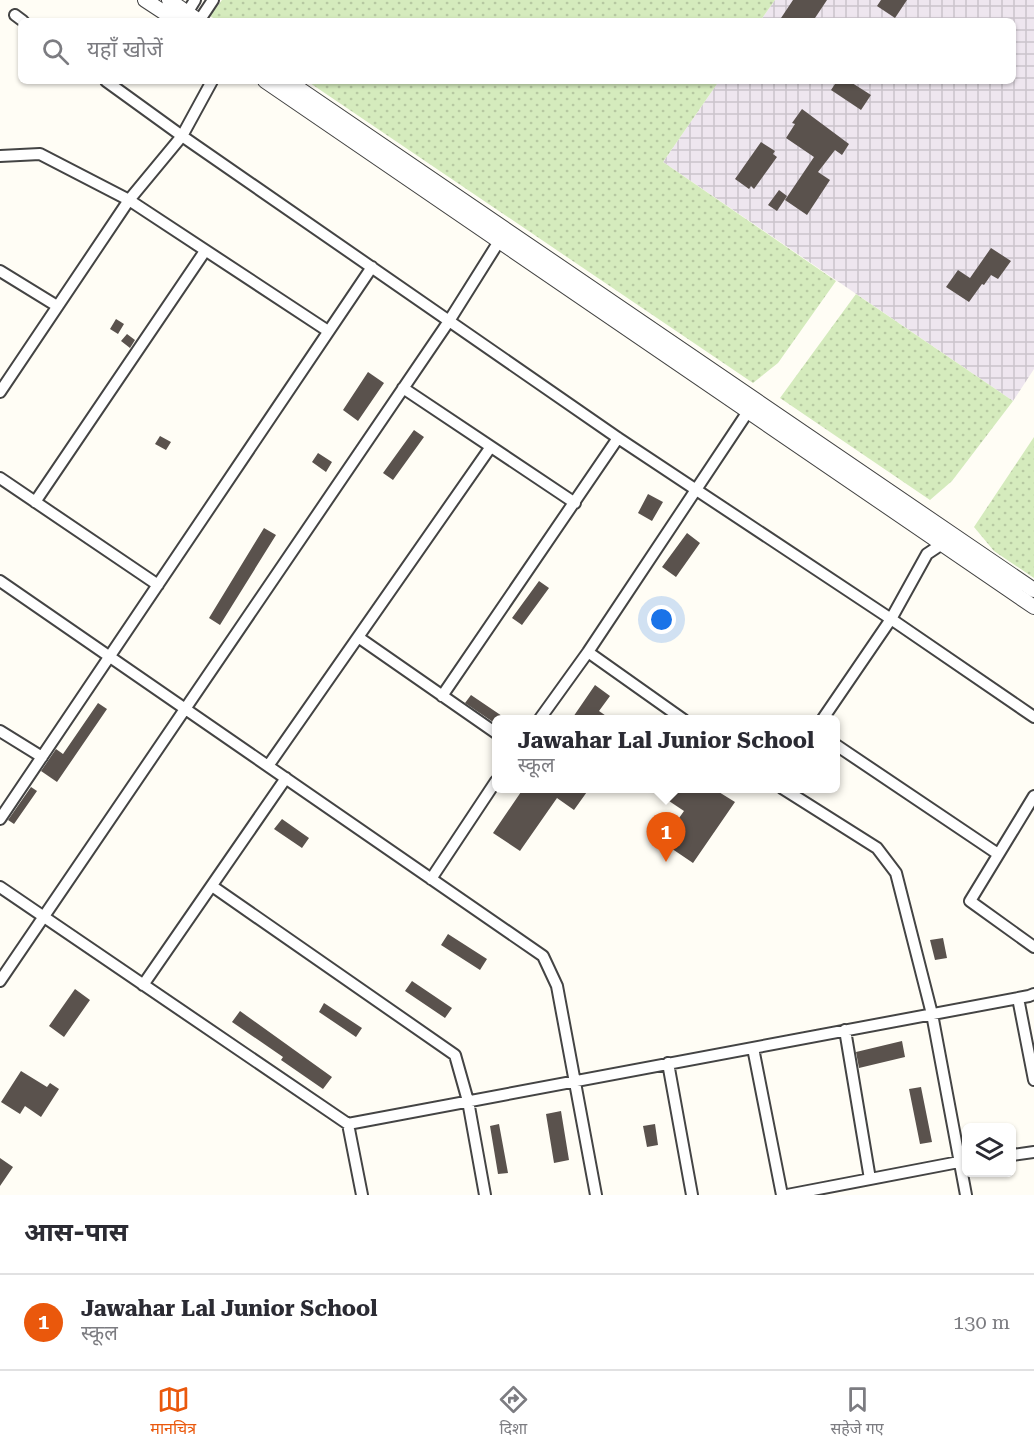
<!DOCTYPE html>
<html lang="hi">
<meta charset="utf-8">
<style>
body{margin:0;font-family:"Roboto Serif","Noto Sans Devanagari",serif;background:#f7f7f7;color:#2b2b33}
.controls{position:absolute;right:18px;bottom:18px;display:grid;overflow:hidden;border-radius:9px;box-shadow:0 2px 4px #0004}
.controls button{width:54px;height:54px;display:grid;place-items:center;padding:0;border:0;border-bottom:2px solid #e1e1e2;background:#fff;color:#2b2b33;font:30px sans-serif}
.you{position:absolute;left:662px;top:620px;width:21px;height:21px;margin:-15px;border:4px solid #fff;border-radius:50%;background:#1a73e8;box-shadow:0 0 0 9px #1a73e833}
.badge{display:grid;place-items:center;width:39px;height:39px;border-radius:50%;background:#ea580c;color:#fff;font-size:20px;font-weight:700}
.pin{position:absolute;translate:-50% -50px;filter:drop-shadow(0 2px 3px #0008)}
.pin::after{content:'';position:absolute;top:32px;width:21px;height:18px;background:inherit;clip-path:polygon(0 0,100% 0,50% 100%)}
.popup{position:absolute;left:492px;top:715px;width:348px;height:78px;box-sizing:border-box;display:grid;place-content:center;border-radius:9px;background:#fff;filter:drop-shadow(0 2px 4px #0005);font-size:20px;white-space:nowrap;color:#7c7c81}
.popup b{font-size:22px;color:#2b2b33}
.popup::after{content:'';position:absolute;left:50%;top:100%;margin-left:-12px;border:12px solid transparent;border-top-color:#fff}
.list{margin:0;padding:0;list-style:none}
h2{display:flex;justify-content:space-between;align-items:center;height:78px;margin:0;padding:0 24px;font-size:26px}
h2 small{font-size:20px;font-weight:400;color:#7c7c81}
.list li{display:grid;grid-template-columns:39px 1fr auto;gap:18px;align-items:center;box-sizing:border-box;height:96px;padding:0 24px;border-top:2px solid #e1e1e2}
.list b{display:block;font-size:22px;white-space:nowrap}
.list p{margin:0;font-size:20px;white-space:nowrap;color:#7c7c81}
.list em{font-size:20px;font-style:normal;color:#7c7c81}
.icon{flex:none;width:33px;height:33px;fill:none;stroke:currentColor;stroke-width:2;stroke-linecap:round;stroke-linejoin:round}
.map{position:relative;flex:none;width:1034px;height:1195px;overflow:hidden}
.search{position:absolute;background:#fff;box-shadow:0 2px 4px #0004;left:18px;right:18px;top:18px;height:66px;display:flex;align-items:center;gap:15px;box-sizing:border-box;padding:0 21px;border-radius:9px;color:#7c7c81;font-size:22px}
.sheet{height:174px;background:#fff}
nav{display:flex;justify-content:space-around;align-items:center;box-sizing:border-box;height:84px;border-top:2px solid #e1e1e2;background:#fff;font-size:16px;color:#7c7c81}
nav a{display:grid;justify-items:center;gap:3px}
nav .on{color:#ea580c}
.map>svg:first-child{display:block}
.industrial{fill:url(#industrial-grid)}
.grass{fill:url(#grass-dots)}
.building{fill:#5a524d}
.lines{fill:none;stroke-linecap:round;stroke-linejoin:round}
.minor-casing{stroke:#444;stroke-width:14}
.tertiary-casing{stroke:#444;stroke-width:16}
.minor{stroke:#fff;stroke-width:10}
.tertiary{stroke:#fff;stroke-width:14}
</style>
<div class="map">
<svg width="1034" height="1195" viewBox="0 0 1034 1195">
<defs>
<pattern id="industrial-grid" width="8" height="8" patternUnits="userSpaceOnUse" patternTransform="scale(1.5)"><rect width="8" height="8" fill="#eee6ef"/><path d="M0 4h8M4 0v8" fill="none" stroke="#cbc4cc"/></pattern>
<pattern id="grass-dots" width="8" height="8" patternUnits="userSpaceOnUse" patternTransform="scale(1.5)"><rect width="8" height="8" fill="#d5ebbd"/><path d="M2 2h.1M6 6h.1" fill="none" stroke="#b6c8a1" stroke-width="1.8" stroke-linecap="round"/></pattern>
</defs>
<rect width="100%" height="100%" fill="#fffdf5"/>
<!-- industrial -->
<path class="industrial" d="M775,0H1034V369L1013,401L663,162L719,81H1013V21H760Z"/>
<!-- grass -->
<path class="grass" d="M222,0H775L760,21H218L210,16Z
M307,81H719L663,162L836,281L778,363L753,383Z
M856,294L1013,401L952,481L930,500L780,398Z
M1034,437V578L994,551L974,527Z"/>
<!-- building -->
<path class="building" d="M793,0H827L813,21H779Z
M881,0H907L895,18L877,6Z
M837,81H849L871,95L861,110L831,90Z
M802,109L849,144L842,155L835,150L818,172L830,180L807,215L785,200L814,157L786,138L795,124L792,123Z
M761,142L775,151L773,154L777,157L754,189L751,186L749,189L735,179Z
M779,190L787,196L777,211L768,205Z
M991,248L1011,261L998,279L991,275L984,285L982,284L969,302L946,287L958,270L970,278Z
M116,319L124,324L118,334L110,329Z
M127,334L135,340L130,348L121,341Z
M368,372L384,383L358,421L343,410Z
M414,430L424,437L393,480L383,473Z
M160,436L171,442L166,450L155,444Z
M318,453L332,462L326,472L312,462Z
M648,494L663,502L652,521L638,513Z
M264,528L276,535L220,625L209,618Z
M687,533L700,543L676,577L662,567Z
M539,581L549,588L522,625L512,618Z
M595,685L610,696L599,711L612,720H571Z
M471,695L502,716L500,720H496V724L465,703Z
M98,703L107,709L57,782L41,771L56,749L63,754Z
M31,787L37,791L14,824L8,820Z
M523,789H589L574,810L557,798L520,851L493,833Z
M651,789H714L735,802L693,863L662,842L684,811Z
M282,819L309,838L302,848L274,829Z
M448,934L487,959L480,970L441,945Z
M943,938L947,958L935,960L930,940Z
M412,981L452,1008L445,1018L405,991Z
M75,989L90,1000L64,1037L49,1026Z
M324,1003L362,1028L356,1037L319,1012Z
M240,1011L332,1077L323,1089L281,1060L283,1057L232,1022Z
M902,1041L905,1057L859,1068L856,1052Z
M21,1071L47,1087L50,1083L59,1089L41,1117L25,1106L20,1114L1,1102Z
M921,1087L932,1142L920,1144L909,1089Z
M561,1111L569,1160L554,1163L546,1114Z
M499,1124L508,1173L498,1174L490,1126Z
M655,1124L658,1145L647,1147L643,1126Z
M0,1158L13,1167L0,1186Z"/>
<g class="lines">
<defs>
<path id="minor" d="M15,15L23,21
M182,21L195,0
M199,21L213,0
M106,81L182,136L618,438L891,619L1034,717
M0,156L40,154L129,200L328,331
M0,271L57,306
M403,388L575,503
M0,392L129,200L182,136L212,81
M0,478L158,585
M35,502L205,251
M0,581L543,956L557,986L596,1195
M358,637L496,733
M588,652L684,720
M442,696L618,438
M539,720L588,652L751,407
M822,720L891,619L927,554L942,544L944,539
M0,731L42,757
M836,745L998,854
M268,766L490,448
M782,788L877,848L896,873L932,1014L966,1195
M1034,796L970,901L1034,947
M0,819L372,267
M431,879L496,781
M212,886L455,1055L468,1101L485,1195
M0,887L348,1124L1029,996L1034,994
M0,981L449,321L503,235
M143,985L286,778
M1018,998L1034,1080
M845,1030L870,1179
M753,1048L782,1195
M668,1063L692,1195
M348,1124L362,1195
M1012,1155L1034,1152
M787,1195L964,1161"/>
<path id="tertiary" d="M145,0L177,21
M169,0L199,21
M265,81L1034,607
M288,81L1034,590"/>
</defs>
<!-- minor casing -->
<use href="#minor" class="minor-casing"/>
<!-- tertiary casing -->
<use href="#tertiary" class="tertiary-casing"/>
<!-- minor -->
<use href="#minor" class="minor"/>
<!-- tertiary -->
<use href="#tertiary" class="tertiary"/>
</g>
</svg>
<div class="controls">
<button><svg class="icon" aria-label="layers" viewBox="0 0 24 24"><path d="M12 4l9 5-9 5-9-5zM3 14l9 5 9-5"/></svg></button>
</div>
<div class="you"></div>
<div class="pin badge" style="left:666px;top:862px">1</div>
<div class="popup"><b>Jawahar Lal Junior School</b>स्कूल</div>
<div class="search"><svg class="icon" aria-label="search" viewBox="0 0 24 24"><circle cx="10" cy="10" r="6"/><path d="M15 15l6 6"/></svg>यहाँ खोजें</div>
</div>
<section class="sheet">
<h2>आस-पास<small></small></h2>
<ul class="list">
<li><span class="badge">1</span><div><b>Jawahar Lal Junior School</b><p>स्कूल</p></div><em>130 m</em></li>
</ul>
</section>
<nav>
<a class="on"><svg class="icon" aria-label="map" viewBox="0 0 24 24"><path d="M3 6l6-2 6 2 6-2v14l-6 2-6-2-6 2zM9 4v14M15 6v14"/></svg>मानचित्र</a>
<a><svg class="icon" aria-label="directions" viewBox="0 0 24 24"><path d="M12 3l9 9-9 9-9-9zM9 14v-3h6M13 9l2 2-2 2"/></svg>दिशा</a>
<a><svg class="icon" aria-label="saved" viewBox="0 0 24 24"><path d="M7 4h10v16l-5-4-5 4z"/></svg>सहेजे गए</a>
</nav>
